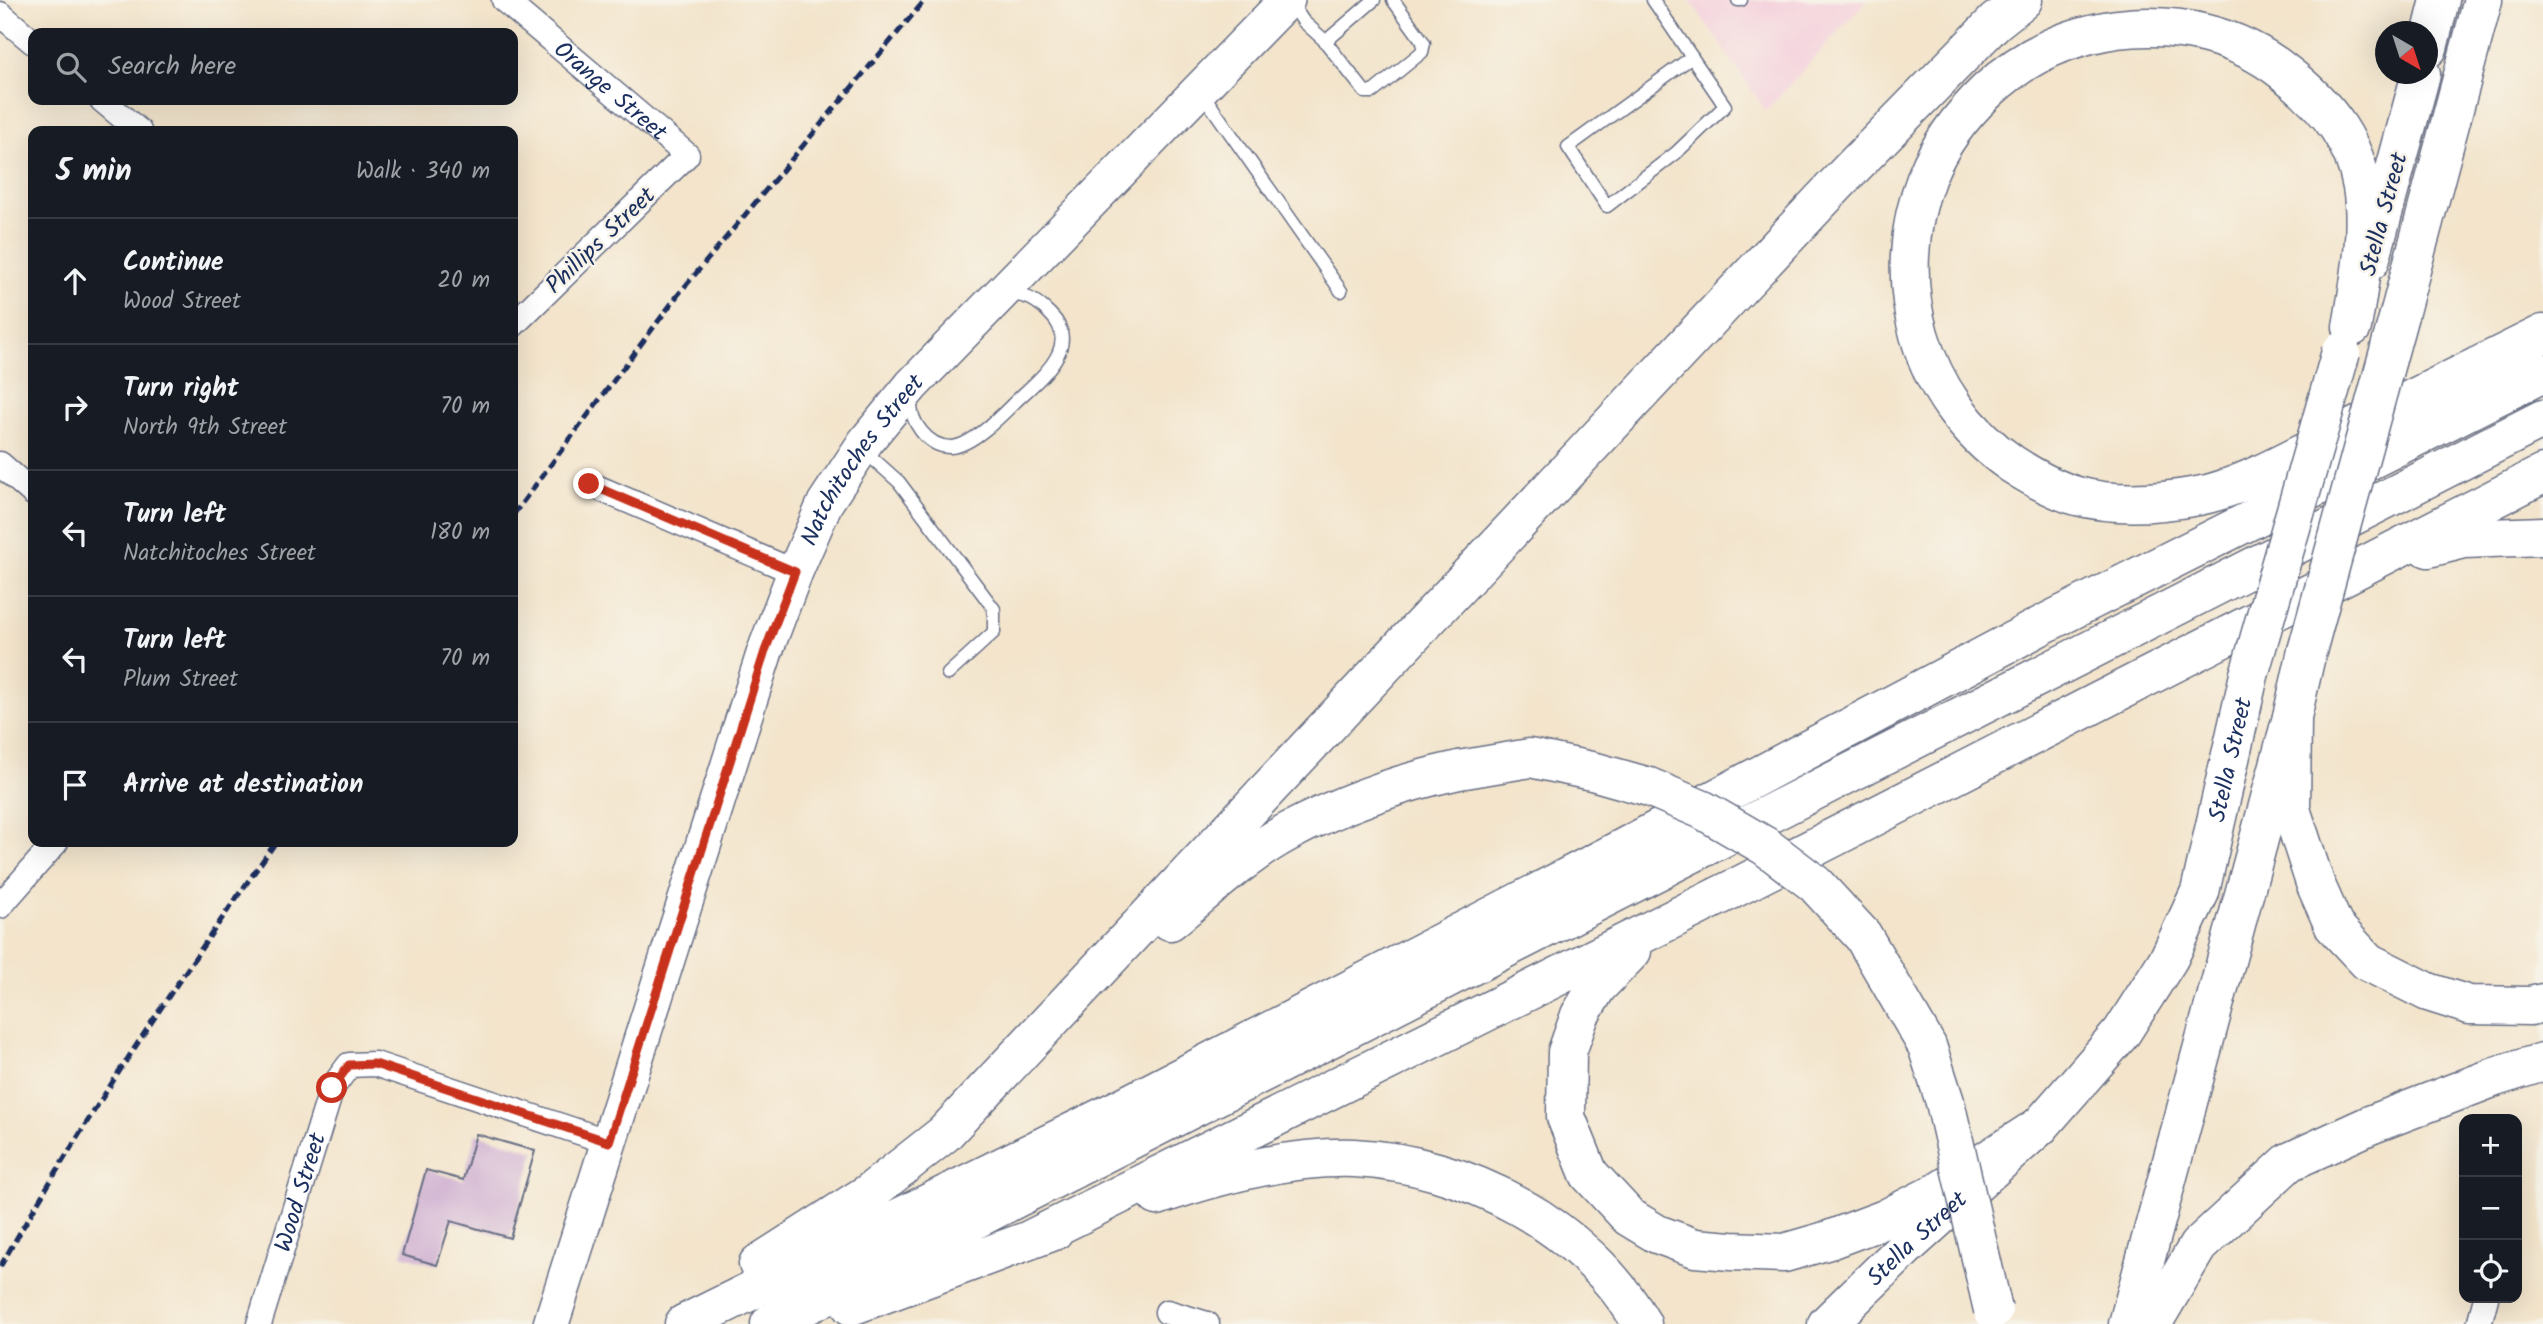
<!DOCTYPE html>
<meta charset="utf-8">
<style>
body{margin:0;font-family:Kalam,sans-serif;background:#242831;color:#f1f3f6}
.controls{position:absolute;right:21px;bottom:21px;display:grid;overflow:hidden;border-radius:14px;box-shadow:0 7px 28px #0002}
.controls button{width:63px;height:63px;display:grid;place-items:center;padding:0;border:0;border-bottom:2px solid #363941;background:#171b24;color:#f1f3f6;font:35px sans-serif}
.compass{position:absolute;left:2375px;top:21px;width:63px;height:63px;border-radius:50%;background:#171b24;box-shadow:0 7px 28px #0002;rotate:141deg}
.stop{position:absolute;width:21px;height:21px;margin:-16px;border:5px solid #c8321e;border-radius:50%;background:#fff}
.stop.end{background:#c8321e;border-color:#fff;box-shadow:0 2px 7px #0008}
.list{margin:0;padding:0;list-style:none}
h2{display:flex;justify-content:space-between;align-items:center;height:91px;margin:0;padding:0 28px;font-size:30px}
h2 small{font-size:23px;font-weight:400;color:#9ea1a6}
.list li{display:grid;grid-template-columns:46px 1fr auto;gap:21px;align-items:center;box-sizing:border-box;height:126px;padding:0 28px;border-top:2px solid #363941}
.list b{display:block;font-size:26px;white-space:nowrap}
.list p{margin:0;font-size:23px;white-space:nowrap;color:#9ea1a6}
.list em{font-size:23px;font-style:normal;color:#9ea1a6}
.icon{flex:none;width:38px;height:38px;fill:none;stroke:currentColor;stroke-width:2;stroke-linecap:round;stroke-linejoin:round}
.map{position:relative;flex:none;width:2543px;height:1324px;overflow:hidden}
.search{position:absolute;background:#171b24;box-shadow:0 7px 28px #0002;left:28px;top:28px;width:490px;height:77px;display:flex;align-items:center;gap:18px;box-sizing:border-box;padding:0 24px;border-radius:14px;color:#9ea1a6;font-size:26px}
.panel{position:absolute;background:#171b24;box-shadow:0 7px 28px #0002;left:28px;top:126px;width:490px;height:721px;border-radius:14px}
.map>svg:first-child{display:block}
.built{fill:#f4cfdc}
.building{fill:#cdacd0}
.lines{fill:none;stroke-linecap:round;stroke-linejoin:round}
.lane-casing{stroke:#676e84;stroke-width:15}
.street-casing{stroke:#676e84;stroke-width:27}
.secondary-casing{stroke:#676e84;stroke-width:38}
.primary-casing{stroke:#676e84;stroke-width:41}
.highway-casing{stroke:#676e84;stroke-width:41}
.lane{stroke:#fff;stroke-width:12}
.street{stroke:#fff;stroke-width:24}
.secondary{stroke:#fff;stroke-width:35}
.primary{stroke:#fff;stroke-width:38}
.highway{stroke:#fff;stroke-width:38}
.rail{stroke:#1b2f5e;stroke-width:5;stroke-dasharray:10 5;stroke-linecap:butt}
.primary-bridge-casing{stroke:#676e84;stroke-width:41;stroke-linecap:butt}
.highway-bridge-casing{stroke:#676e84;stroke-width:41;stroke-linecap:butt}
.primary-bridge{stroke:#fff;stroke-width:38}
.highway-bridge{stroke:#fff;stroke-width:38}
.route{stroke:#c8321e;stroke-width:9}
.labels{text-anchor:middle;stroke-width:5;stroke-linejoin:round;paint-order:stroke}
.street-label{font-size:24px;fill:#1b2f5e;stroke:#f7f3e8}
</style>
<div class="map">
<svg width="2543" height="1324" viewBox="0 0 2543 1324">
<rect width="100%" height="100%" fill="#f7f3e8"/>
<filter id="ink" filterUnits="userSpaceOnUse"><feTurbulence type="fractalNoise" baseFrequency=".0143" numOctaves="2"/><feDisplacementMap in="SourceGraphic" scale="14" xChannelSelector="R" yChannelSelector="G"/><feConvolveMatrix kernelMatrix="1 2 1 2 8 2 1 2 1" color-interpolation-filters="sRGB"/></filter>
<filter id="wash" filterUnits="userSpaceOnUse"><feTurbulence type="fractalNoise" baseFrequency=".00686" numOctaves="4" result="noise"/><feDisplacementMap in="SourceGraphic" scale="28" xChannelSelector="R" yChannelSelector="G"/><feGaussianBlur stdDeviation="1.57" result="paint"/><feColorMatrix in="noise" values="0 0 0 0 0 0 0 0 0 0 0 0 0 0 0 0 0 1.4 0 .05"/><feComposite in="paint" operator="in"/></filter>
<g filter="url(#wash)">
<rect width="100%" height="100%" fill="#f3e4cb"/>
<!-- built -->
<path class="built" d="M1690,0H1867L1766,111Z"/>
<g id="blocks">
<!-- building -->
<path class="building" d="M476,1134L535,1151L510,1238L451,1221L437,1265L402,1255L426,1170L463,1180Z"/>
</g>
</g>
<g filter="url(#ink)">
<use href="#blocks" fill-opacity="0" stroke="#676e84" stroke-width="2"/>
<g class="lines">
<defs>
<path id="lane" d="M1289,0L1303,21L1324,40L1365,92H1373L1422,52L1424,43L1393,0
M1653,0L1725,106L1676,153L1607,206L1568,147L1692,57
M1738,0H1741
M1325,42L1374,0
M1202,93L1341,291
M911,399C909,421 927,447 951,447C972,446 1002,415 1016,401C1039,379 1083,346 1050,314C1035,299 1030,297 1009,293
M860,457H871L899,482L994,609V632L948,674"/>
<g id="street">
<path id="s1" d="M504,0L687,155L513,325"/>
<path d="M0,14L33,42"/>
<path d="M102,100L139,131"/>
<path d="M0,464L33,493"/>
<path d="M589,484L795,572"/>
<path d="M0,906L56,842"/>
<path d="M1167,1312L1207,1324"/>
<path id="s2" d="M259,1324L332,1088L349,1065L375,1064L609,1142"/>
<path d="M2479,1324L2486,1298"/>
</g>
<g id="secondary">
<path id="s3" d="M551,1324L765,651L795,572L825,503L866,441L912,385L1287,0"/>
</g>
<g id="primary">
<path d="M2428,48L2440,0"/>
<path d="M2370,261L2421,74"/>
<path d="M2399,315L2483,0"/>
<path id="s4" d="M1827,1324L1906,1247L2040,1126L2122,1032L2169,958L2200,892L2249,675"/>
<path d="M2128,1324L2292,717L2307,651"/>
</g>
<path id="highway" d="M2352,327C2371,217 2382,147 2284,72C2236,34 2177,22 2117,29C2067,36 2024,56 1987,91C1962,115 1940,143 1927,176C1886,281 1919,400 2012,464C2032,477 2055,490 2077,496C2115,506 2160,503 2198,496C2238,489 2288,460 2325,442C2397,406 2470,370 2543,334
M2428,548L2464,539L2543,536
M2292,717L2291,809L2315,883L2334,926L2368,962L2428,992L2469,1005L2530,1006L2543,1003
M1170,921C1207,891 1244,856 1286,833C1340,804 1399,783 1459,770
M1632,951L1597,987L1580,1015L1567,1052L1566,1117L1589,1174L1629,1217L1657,1234L1695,1248L1731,1251L1784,1253L1829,1240L1885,1219L1938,1192L2040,1126
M1157,1196C1218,1175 1290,1156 1354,1158C1465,1163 1586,1226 1642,1324
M1029,1240L1733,889L2543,474
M758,1264L869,1193L944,1134L1849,171L1995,22L2023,0
M851,1306L1054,1231
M684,1324L1121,1108L1606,857L2048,622L2543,373
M770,1324L2543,419
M2152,1324L2198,1246L2289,1162L2370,1125L2495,1077L2543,1062"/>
</defs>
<!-- lane casing -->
<use href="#lane" class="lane-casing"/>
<!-- street casing -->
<use href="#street" class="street-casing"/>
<!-- secondary casing -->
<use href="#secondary" class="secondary-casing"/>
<!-- primary casing -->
<use href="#primary" class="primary-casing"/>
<!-- highway casing -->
<use href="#highway" class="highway-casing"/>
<!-- lane -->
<use href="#lane" class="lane"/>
<!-- street -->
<use href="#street" class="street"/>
<!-- secondary -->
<use href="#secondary" class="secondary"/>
<!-- primary -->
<use href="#primary" class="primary"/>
<!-- highway -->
<use href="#highway" class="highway"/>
<!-- rail -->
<path class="rail" d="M513,515L677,296L925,0
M0,1267C84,1120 178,979 276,842"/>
<defs>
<path id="primary-bridge" d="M2307,651L2399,315
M2249,675L2341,352"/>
<path id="highway-bridge" d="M1459,770L1530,758L1596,772L1649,787L1703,810L1765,846L1815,884L1863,936L1927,1046L1945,1102L1993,1310"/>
</defs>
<!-- primary-bridge casing -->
<use href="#primary-bridge" class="primary-bridge-casing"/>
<!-- highway-bridge casing -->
<use href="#highway-bridge" class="highway-bridge-casing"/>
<!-- primary-bridge -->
<use href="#primary-bridge" class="primary-bridge"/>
<!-- highway-bridge -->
<use href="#highway-bridge" class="highway-bridge"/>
</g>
</g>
<g class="lines" filter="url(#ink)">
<!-- route -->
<path class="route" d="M332,1088L349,1065L375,1064L609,1142L765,651L795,572L589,484"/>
</g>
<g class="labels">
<!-- street labels -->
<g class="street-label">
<text dy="8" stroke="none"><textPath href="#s1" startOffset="140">Orange Street</textPath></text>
<text transform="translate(2383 214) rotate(-75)" y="8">Stella Street</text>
<text transform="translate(600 240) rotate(-44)" y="8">Phillips Street</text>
<text dy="8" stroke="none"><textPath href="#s3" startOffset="922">Natchitoches Street</textPath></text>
<text dy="8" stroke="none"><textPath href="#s4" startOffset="712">Stella Street</textPath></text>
<text dy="8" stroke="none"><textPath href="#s2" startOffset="138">Wood Street</textPath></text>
<text dy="8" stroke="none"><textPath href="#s4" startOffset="124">Stella Street</textPath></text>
</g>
</g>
</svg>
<div class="controls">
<button>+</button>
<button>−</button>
<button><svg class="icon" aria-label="locate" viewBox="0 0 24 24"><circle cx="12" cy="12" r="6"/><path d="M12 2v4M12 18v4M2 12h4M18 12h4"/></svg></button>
</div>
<svg class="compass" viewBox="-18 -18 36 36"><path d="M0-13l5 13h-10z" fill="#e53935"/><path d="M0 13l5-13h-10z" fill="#9ea1a6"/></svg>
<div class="stop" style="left:332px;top:1088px"></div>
<div class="stop end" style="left:589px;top:484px"></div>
<div class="search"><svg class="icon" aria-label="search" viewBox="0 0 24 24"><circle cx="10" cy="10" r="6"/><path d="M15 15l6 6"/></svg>Search here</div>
<section class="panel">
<h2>5 min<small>Walk · 340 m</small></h2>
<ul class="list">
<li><svg class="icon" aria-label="ahead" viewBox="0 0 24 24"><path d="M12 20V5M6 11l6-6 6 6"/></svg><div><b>Continue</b><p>Wood Street</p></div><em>20 m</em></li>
<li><svg class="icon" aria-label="right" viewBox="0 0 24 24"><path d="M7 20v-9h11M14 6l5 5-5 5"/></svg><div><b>Turn right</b><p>North 9th Street</p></div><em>70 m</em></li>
<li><svg class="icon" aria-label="left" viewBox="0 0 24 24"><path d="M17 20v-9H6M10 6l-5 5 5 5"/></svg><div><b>Turn left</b><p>Natchitoches Street</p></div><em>180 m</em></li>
<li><svg class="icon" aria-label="left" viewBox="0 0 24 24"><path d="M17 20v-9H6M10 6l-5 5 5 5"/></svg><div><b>Turn left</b><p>Plum Street</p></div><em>70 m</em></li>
<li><svg class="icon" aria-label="arrive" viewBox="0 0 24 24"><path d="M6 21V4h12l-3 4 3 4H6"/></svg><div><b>Arrive at destination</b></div></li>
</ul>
</section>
</div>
